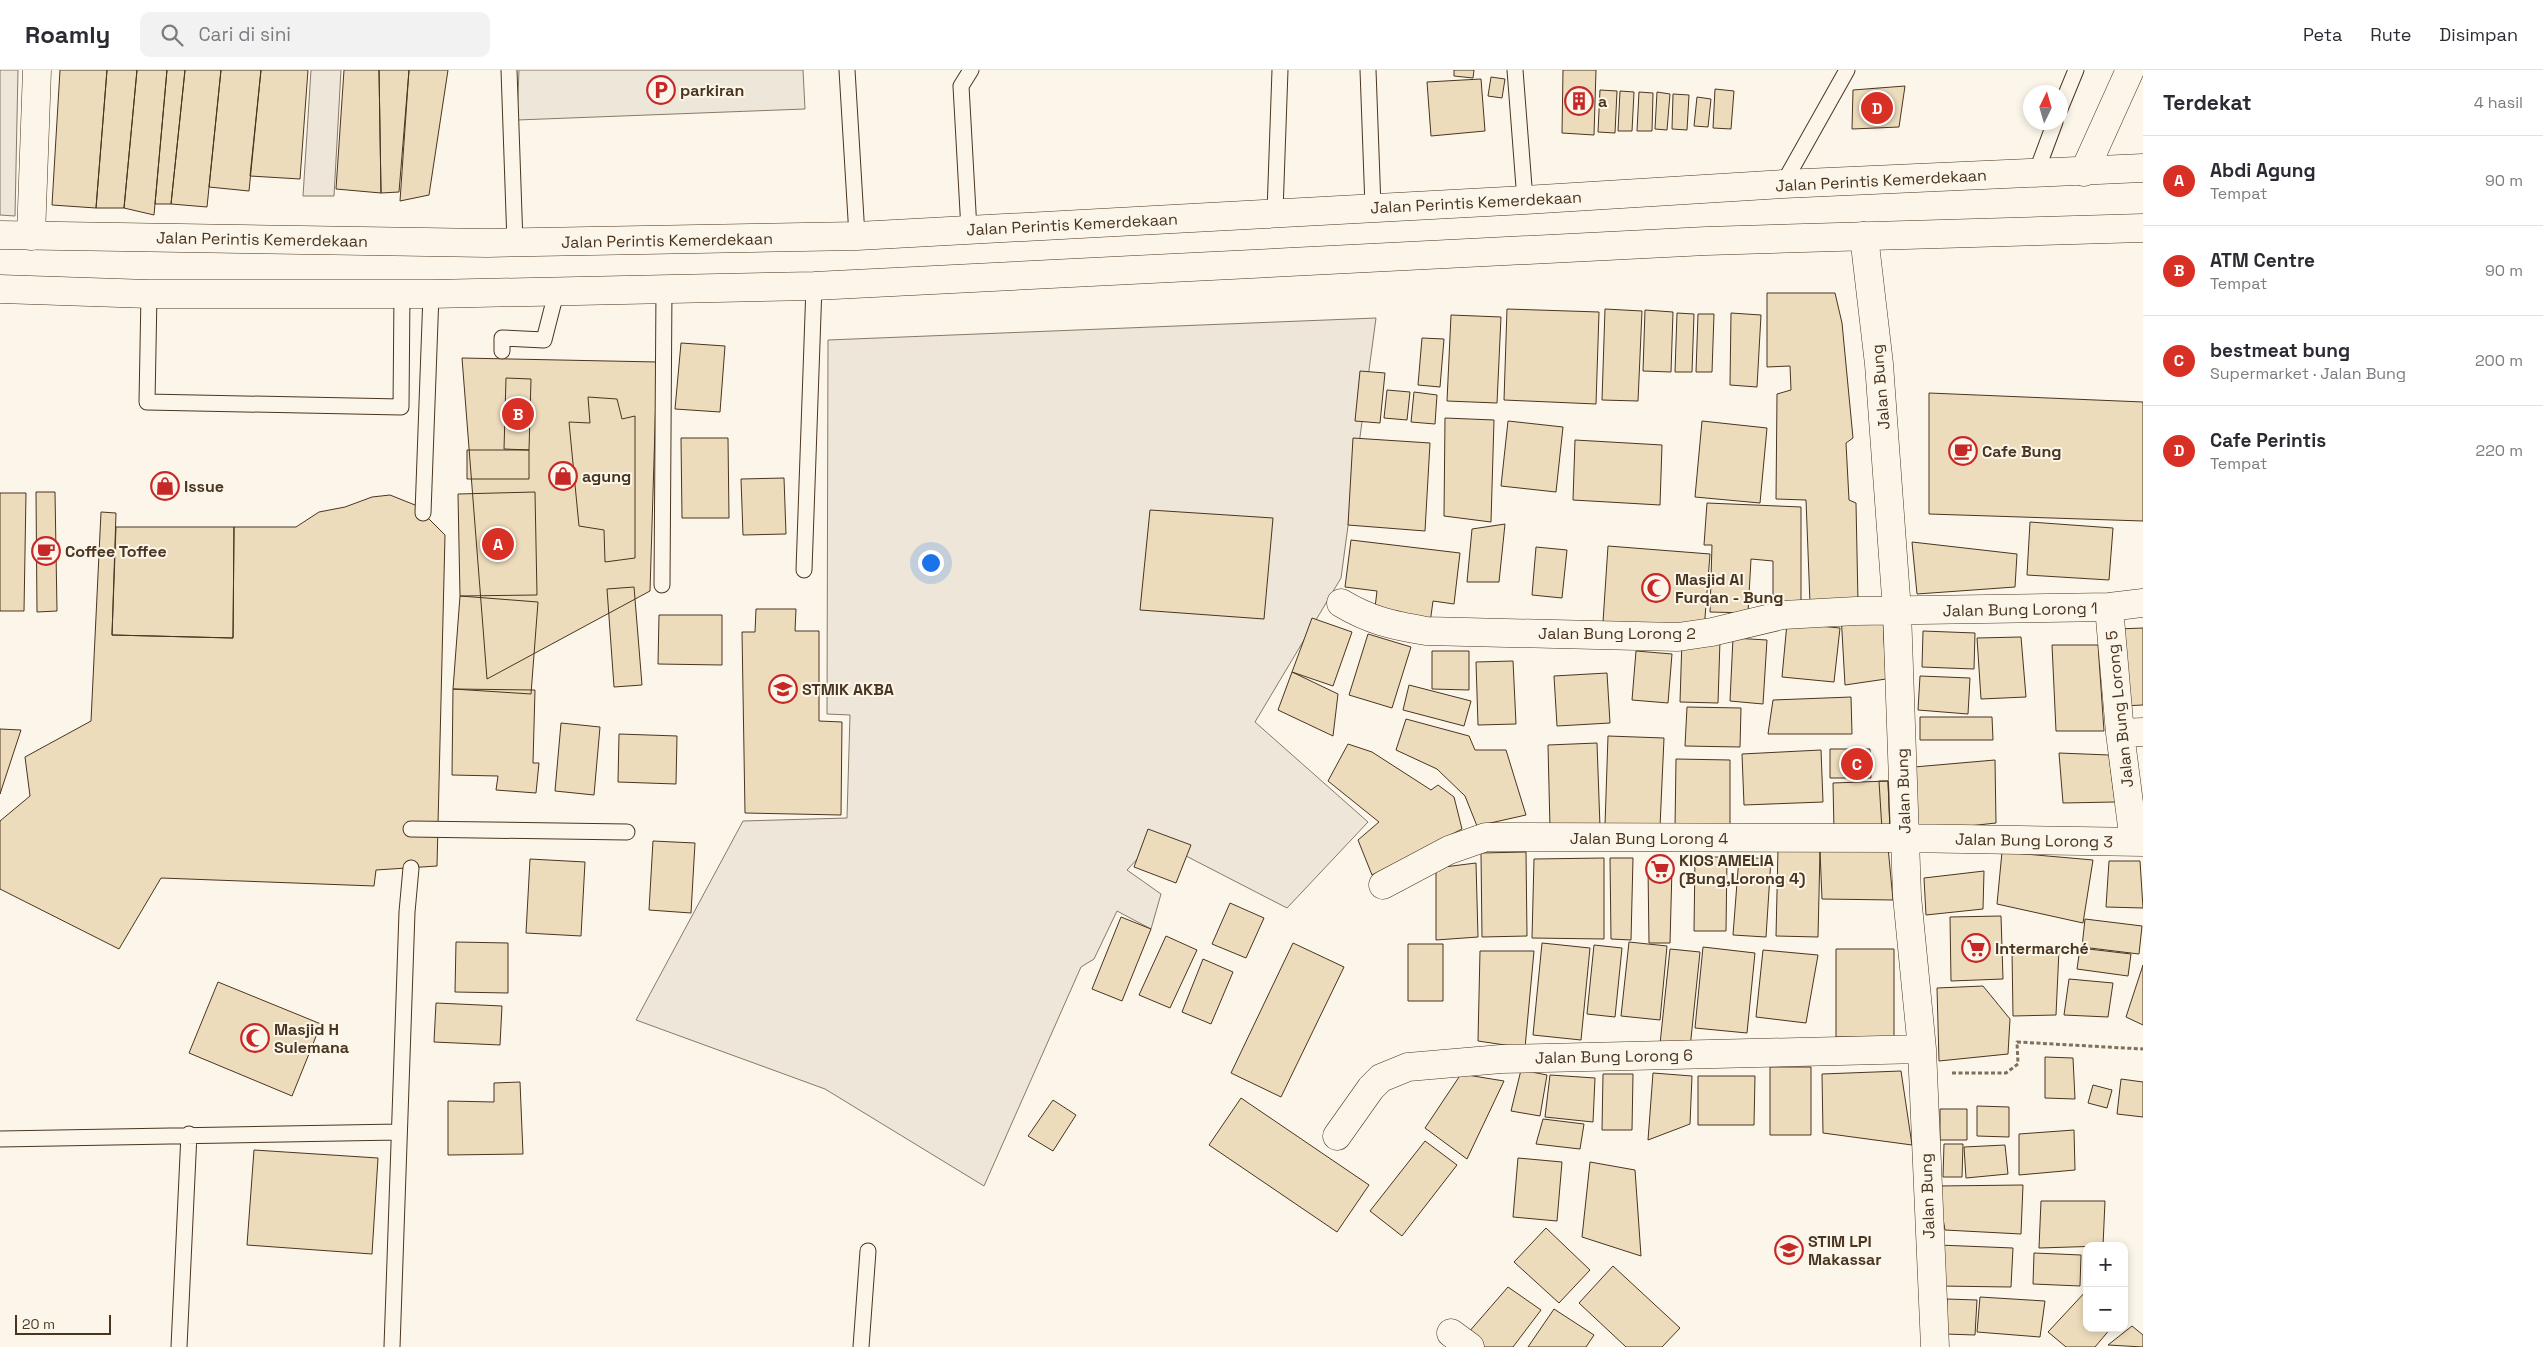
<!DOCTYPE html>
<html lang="id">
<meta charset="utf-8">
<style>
body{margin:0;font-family:"Space Grotesk",sans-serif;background:#f2f2f3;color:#2b2b33}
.controls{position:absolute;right:15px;bottom:15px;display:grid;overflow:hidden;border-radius:10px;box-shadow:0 2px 8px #0003}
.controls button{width:45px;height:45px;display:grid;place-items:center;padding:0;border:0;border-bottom:1px solid #e1e1e2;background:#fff;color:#2b2b33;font:25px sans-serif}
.compass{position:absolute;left:2023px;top:15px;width:45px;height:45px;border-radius:50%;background:#fff;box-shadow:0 2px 8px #0003;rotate:5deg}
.scale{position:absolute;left:15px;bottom:12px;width:96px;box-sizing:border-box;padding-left:5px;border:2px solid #4a3520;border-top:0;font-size:14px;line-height:18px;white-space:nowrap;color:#4a3520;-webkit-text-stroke:4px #fbf6e9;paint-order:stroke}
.you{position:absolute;left:930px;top:492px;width:18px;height:18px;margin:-12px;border:4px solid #fff;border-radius:50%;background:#1a73e8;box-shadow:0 0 0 8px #1a73e833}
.badge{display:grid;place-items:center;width:32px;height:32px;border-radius:50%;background:#d93025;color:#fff;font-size:16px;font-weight:700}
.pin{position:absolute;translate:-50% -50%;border:2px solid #fff;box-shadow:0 1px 5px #0006}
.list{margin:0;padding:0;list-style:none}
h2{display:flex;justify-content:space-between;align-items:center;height:65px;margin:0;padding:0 20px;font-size:21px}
h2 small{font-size:16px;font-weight:400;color:#7c7c81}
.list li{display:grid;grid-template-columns:32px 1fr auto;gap:15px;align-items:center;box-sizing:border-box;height:90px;padding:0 20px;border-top:1px solid #e1e1e2}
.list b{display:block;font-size:19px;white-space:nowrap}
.list p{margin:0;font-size:16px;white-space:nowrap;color:#7c7c81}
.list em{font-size:16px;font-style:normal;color:#7c7c81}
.icon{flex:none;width:28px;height:28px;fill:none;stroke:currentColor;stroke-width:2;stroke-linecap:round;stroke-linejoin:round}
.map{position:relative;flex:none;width:2143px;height:1277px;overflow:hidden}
header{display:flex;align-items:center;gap:30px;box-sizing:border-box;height:70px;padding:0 25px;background:#fff;border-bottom:1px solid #e1e1e2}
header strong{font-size:24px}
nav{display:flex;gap:28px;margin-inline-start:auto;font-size:18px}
.search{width:350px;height:45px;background:#f2f2f3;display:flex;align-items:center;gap:12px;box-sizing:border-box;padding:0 18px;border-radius:10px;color:#7c7c81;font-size:19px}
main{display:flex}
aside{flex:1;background:#fff}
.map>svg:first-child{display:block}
.green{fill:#ede6d9;stroke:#887966}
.parking{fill:#ede7d9;stroke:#887966}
.building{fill:#ecdcbc;stroke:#4a3520}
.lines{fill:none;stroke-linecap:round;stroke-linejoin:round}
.lane-casing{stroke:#4a3520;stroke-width:17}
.street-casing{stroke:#4a3520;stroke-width:29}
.highway-casing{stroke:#4a3520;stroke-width:29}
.path{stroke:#7f6f5c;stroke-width:3;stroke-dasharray:4 2.5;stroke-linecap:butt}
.lane{stroke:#fbf6e9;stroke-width:15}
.street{stroke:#fbf6e9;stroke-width:28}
.highway{stroke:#fbf6e9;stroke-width:28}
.labels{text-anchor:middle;stroke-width:4;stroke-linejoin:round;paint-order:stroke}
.poi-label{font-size:16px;font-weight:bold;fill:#4a3520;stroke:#fbf6e9;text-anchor:start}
.street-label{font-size:16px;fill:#4a3520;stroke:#fbf6e9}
</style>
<header>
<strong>Roamly</strong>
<div class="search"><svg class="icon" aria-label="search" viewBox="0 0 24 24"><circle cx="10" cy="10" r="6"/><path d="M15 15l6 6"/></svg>Cari di sini</div>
<nav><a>Peta</a><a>Rute</a><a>Disimpan</a></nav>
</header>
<main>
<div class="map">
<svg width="2143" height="1277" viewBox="0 0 2143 1277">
<rect width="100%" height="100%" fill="#fbf6e9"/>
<!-- green -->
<path class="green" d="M311,0H341L334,126H303Z
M1376,248L1341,508L1255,652L1368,752L1287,838L1155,770L1127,800L1161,824L1151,859L1117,841L1094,889L1081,897L984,1116L825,1019L636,950L743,751L847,748L850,645L827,644L828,270Z"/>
<!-- parking -->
<path class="parking" d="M0,0H18L15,146L0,145Z
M519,0H803L805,39L517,50Z"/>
<!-- building -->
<path class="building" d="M60,0H107L96,138L52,135Z
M107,0H137L124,138H96Z
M137,0H167L154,145L124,138Z
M167,0H185L171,134H155Z
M185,0H221L207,137L171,134Z
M221,0H261L249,121L209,117Z
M261,0H308L300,109L250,106Z
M344,0H379L381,123L336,119Z
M379,0H409L399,122L381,123Z
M409,0H448L429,125L400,131Z
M1454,0H1474L1473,8L1454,6Z
M1563,0H1596L1594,65L1562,63Z
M1491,7L1505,9L1502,28L1488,26Z
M1481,9L1485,61L1431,66L1427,12Z
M1905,16L1899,57L1852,59L1853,20Z
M1715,19L1734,21L1731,59L1713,58Z
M1600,20L1617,21L1615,63L1598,62Z
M1620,21L1634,22L1632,61H1618Z
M1639,22L1653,23L1652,61H1637Z
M1657,22L1670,24L1667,60L1655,59Z
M1673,24L1689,25L1687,60L1672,59Z
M1697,27L1711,29L1708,57L1694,56Z
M1767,223H1835L1842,253L1853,368L1846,373L1849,430L1856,433L1858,533H1810L1806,430L1776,429L1777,324L1791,320L1790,296L1767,297Z
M1507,239L1599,242L1596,334L1504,330Z
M1605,239L1642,241L1638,331L1602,330Z
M1645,240L1673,242L1671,302L1643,301Z
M1677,243L1694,244L1692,302H1675Z
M1731,243L1761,245L1757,317L1730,315Z
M1698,244H1714L1712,302H1696Z
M1451,245L1501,247L1497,333L1447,331Z
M1422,268L1444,269L1440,317L1418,315Z
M681,273L725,276L720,342L675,339Z
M462,288L657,292L650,521L487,609Z
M1360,301L1385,303L1380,353L1355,351Z
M506,308L531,309L529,380L504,379Z
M1387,320L1410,322L1407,350L1384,348Z
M1414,322L1437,325L1435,354L1411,352Z
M1929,323L2143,332V451L1929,444Z
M588,327L617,329L622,349L635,346V488L605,492L604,460L579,456L569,352L590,353Z
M1445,348L1494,350L1491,452L1444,446Z
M1508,351L1563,357L1556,422L1501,416Z
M1702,351L1767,358L1760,433L1695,427Z
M681,368H728L729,448H682Z
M1353,368L1430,373L1425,461L1348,455Z
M1575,370L1662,375L1660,435L1573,430Z
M467,380H529V409H467Z
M784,408L786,464L743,465L741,409Z
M36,422H55L57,541L37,542Z
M535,422L537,525L460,526L458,424Z
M0,423H26L24,541H0Z
M390,425L415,435L445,465L437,796L376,800L374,816L161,808L119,879L0,819V751L30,726L25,687L91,651L101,442L116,443L112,565L233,568L234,457H296L319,442L345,437L372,427Z
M1707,433L1801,437V534H1773V491L1751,489L1748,543L1710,542L1712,475H1704Z
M1150,440L1273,448L1264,549L1140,540Z
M2030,452L2113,458L2109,510L2027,505Z
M1505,454L1499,512H1467L1472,459Z
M116,457H234L233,568L112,565Z
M1351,470L1460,483L1454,534L1433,531L1430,553L1374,546L1377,521L1345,517Z
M1912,472L2017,484L2015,517L1917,524Z
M1608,476L1710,484L1704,560L1603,552Z
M1536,477L1567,480L1562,528L1532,525Z
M634,517L642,615L614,617L607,519Z
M460,526L538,532L531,624L453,619Z
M756,539H796L795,561H819V651L842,652L841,745L745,743L742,562H755Z
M1841,544L1883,548L1886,609L1845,615Z
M659,545H722V595L658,594Z
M1312,548L1352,562L1333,616L1292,602Z
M1787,553L1840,558L1834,612L1782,607Z
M2143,558V635L2121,636L2117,559Z
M1923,561L1975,563L1974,599L1922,597Z
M1368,564L1411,577L1392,638L1349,625Z
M2021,567L2026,627L1981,629L1977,568Z
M1733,568L1767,570L1763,634L1730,631Z
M1682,569L1720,570L1718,633L1680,632Z
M2052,575H2098L2104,661H2056Z
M1432,581H1469V620L1432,619Z
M1636,581L1672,584L1668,633L1632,630Z
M1513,591L1516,654L1478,655L1476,592Z
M1292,602L1338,624L1333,666L1278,640Z
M1607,603L1610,653L1557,656L1554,606Z
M1920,606L1970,608L1968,644L1918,640Z
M1409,615L1471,631L1464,656L1403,640Z
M453,619L535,620L533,693H539L536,723L496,720L498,706L452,705Z
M1851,627L1852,664H1768L1773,630Z
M1687,637L1741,638L1740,677L1685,676Z
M1920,647H1992L1993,670H1920Z
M1406,649L1469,666L1475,680H1506L1526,745L1477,756L1465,726L1437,699L1396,680Z
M561,653L600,657L594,725L555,721Z
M0,659L21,660L0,724Z
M619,664L677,666L676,714L618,712Z
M1608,666L1664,668L1660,757L1605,755Z
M1597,673L1600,757L1550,758L1548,675Z
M1348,674L1372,682L1431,720L1438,715L1454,727L1462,759L1372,805L1358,770L1379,752L1328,711Z
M1830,679H1870L1871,708H1830Z
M1821,680L1823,732L1744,735L1742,684Z
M2059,683L2109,685L2115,732L2063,733Z
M1676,689L1730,690V759L1675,758Z
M1995,690L1996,753L1914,762V697Z
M1879,711H1888L1890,760H1882Z
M1888,711L1890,760L1834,761L1833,713Z
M1148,759L1191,775L1176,813L1134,797Z
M653,771L695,773L691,843L649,840Z
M1888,777L1893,830L1822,829L1820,781Z
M1778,779L1820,780L1818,867L1776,866Z
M1526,782L1527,866L1482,867L1481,783Z
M2002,782L2093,790L2083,853L1997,834Z
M1695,787H1727L1726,861H1694Z
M1739,787L1771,789L1766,867L1733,865Z
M1604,788V869L1532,868L1534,789Z
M1610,788H1633L1631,870L1611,869Z
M530,789L585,792L581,866L526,863Z
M2109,791H2140L2143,838L2106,837Z
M1476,793L1478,867L1436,870V798Z
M1648,798H1672L1670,873H1649Z
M1648,798H1672V801H1649Z
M1984,801L1983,839L1926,845L1924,808Z
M1230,833L1264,848L1246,888L1212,874Z
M2001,846L2003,909L1951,911L1950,847Z
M1121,847L1151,859L1122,931L1092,919Z
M2085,849L2142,856L2139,884L2082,877Z
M1166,866L1197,880L1170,938L1139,925Z
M456,872L508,873V923L455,922Z
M1629,872L1667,876L1660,950L1621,946Z
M1293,873L1344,897L1281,1027L1231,1003Z
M1542,873L1590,878L1581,970L1533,965Z
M1408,874H1443V931H1408Z
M1594,875L1622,878L1615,947L1587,944Z
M1703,877L1755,883L1747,963L1695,958Z
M2080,878L2131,884L2128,906L2077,899Z
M1670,879L1700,882L1690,978L1660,974Z
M1836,879H1894V967H1836Z
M1763,880L1818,885L1806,953L1756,947Z
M2059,880L2056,945L2013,946L2012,881Z
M1480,881H1534L1525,978L1478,971Z
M1203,889L1233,902L1211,954L1182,942Z
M2143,895V955L2126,947Z
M2069,909L2113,913L2108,947L2064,945Z
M218,912L321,954L292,1026L189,983Z
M1983,916L2010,949L2008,984L1939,991L1937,918Z
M436,933L502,936L500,975L434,972Z
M2045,987L2073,988L2075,1029L2045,1028Z
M1770,997H1811V1065H1770Z
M1521,1000L1547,1005L1540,1046L1511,1041Z
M1901,1001L1912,1075L1823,1063L1822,1004Z
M1653,1003L1692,1006L1690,1054L1648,1070Z
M1461,1004L1504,1011L1467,1089L1425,1058Z
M1603,1004H1633L1632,1060H1602Z
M1550,1005L1595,1008L1593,1052L1545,1047Z
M1698,1006H1755L1754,1055H1698Z
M2121,1009L2143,1012V1047L2117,1044Z
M520,1012L523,1084L448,1085V1031L494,1032V1013Z
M2093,1015L2112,1020L2107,1038L2088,1033Z
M1241,1028L1369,1115L1337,1162L1209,1075Z
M1053,1030L1076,1045L1053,1081L1028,1066Z
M1977,1036L2009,1037V1067L1977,1066Z
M1940,1039H1967V1070H1940Z
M1543,1049L1584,1054L1580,1079L1536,1074Z
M2074,1060L2075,1100L2019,1105V1064Z
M1425,1071L1457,1095L1402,1166L1370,1141Z
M1944,1074H1963L1962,1107H1943Z
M2005,1075L2008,1104L1966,1108L1964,1077Z
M254,1080L378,1088L372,1184L247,1175Z
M1518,1088L1562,1092L1557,1151L1513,1147Z
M1590,1092L1635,1100L1641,1186L1582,1167Z
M2023,1115L2021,1164L1945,1160L1937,1116Z
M2041,1131H2105L2103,1176L2039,1178Z
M1546,1158L1590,1200L1559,1233L1514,1192Z
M1938,1175L2013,1178L2011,1217L1939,1216Z
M2034,1183L2081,1185L2080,1216L2033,1214Z
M1613,1196L1680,1258L1662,1277H1626L1579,1233Z
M1508,1217L1541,1240L1513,1277H1484L1468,1263Z
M2087,1220V1258H2111L2095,1277H2066L2048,1262Z
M1980,1227L2045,1231L2040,1267L1977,1262Z
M1947,1229L1977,1230L1975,1265L1945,1264Z
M1554,1239L1594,1265L1586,1277H1528Z
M2132,1256L2143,1265V1277L2108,1275Z"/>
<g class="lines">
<defs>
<path id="lane" d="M509,0L515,173
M847,0L857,166
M1368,0L1373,137
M1515,0L1525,130
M2060,39L2076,0
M2036,103L2055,52
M1783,114L1847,0
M1275,142L1280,0
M969,160L961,16L971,0
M149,224L147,332L401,337L402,222
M502,281V268L544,270L556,223
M423,443L431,224
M804,500L814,216
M662,515L664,217
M411,759L627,762
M0,1069L399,1062
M179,1277L189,1064
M392,1277L407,842L411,798
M861,1277L868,1181"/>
<path id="street" d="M2084,102L2130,0
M31,166L37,0
M1864,166L1879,294L1897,541L1907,826L1922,979L1935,1277
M1341,533C1371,551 1392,555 1426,561L1678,567L1712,562L1783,545L1856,541L2109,537L2143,533
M2109,537L2120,663L2134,772
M2120,663L2143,662
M1383,815L1449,780L1486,767L1904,768L2143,772
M1337,1066L1371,1018L1381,1008L1408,997L1501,989L1922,979
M1451,1263L1470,1277"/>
<path id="highway" d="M0,165L487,173L857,166L1525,130L1783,114L2143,98
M0,219L149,224H431L814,216L1706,171L2143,158"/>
</defs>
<!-- lane casing -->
<use href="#lane" class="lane-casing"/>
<!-- street casing -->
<use href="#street" class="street-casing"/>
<!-- highway casing -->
<use href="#highway" class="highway-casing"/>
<!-- path -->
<path class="path" d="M1952,1003H2006L2018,994L2017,972L2143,979"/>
<!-- lane -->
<use href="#lane" class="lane"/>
<!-- street -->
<use href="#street" class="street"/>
<!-- highway -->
<use href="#highway" class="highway"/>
</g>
<!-- icons -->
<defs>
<symbol id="parking-ring" viewBox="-11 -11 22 22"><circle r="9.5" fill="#fbf6e9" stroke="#c62828" stroke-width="1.5"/><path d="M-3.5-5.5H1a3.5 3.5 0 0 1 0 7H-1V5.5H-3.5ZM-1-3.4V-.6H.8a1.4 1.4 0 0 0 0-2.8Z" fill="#c62828"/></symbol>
<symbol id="building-ring" viewBox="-11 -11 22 22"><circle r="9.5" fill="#fbf6e9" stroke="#c62828" stroke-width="1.5"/><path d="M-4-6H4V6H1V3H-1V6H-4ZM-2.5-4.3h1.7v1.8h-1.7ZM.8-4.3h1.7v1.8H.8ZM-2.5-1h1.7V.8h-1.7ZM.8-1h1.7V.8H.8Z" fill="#c62828"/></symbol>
<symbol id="cafe-ring" viewBox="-11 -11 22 22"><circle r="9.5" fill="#fbf6e9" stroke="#c62828" stroke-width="1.5"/><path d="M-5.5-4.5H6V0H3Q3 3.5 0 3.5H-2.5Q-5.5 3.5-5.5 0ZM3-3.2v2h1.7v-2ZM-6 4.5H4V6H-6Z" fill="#c62828"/></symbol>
<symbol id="shop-ring" viewBox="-11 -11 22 22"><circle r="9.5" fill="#fbf6e9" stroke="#c62828" stroke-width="1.5"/><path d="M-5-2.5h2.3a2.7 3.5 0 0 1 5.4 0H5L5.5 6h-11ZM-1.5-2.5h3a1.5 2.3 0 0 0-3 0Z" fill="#c62828"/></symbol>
<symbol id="mosque-ring" viewBox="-11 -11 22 22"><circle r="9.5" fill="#fbf6e9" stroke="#c62828" stroke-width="1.5"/><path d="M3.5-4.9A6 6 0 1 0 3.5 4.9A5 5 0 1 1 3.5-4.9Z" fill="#c62828"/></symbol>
<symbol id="university-ring" viewBox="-11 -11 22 22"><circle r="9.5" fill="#fbf6e9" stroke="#c62828" stroke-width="1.5"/><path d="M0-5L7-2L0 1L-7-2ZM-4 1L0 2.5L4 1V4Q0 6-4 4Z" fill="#c62828"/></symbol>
<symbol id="supermarket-ring" viewBox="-11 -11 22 22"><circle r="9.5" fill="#fbf6e9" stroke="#c62828" stroke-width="1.5"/><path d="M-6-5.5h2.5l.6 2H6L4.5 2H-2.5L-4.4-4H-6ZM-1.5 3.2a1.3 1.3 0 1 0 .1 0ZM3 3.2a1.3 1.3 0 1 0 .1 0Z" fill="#c62828"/></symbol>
</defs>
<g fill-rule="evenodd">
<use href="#parking-ring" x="645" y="4" width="32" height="32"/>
<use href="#building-ring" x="1563" y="15" width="32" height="32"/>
<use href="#cafe-ring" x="1947" y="365" width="32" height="32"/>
<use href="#shop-ring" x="547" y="390" width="32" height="32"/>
<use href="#shop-ring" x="149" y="400" width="32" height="32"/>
<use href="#cafe-ring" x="30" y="465" width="32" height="32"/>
<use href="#mosque-ring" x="1640" y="502" width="32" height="32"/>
<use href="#university-ring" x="767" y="603" width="32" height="32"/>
<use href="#supermarket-ring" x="1644" y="783" width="32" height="32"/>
<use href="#supermarket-ring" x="1960" y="862" width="32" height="32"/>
<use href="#mosque-ring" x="239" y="952" width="32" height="32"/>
<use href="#university-ring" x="1773" y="1164" width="32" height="32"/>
</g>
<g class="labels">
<!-- poi labels -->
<g class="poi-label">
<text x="680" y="26">parkiran</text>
<text x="1598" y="37">a</text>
<text x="1982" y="387">Cafe Bung</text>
<text x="582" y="412">agung</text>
<text x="184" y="422">Issue</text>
<text x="65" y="487">Coffee Toffee</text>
<text x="1675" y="515">Masjid Al<tspan x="1675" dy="18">Furqan - Bung</tspan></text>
<text x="802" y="625">STMIK AKBA</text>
<text x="1679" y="796">KIOS AMELIA<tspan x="1679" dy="18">(Bung,Lorong 4)</tspan></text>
<text x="1995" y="884">Intermarché</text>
<text x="274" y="965">Masjid H<tspan x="274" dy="18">Sulemana</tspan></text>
<text x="1808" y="1177">STIM LPI<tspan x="1808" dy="18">Makassar</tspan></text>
</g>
<!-- street labels -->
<g class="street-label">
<text transform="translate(1881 110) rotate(-3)" y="6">Jalan Perintis Kemerdekaan</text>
<text transform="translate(1476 132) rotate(-3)" y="6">Jalan Perintis Kemerdekaan</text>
<text transform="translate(1072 154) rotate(-3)" y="6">Jalan Perintis Kemerdekaan</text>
<text transform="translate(262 169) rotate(1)" y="6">Jalan Perintis Kemerdekaan</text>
<text transform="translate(667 170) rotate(-1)" y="6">Jalan Perintis Kemerdekaan</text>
<text transform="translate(1880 317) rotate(-95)" y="6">Jalan Bung</text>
<text transform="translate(2020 539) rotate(-1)" y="6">Jalan Bung Lorong 1</text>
<text x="1617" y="569">Jalan Bung Lorong 2</text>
<text transform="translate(2119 639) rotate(-96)" y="6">Jalan Bung Lorong 5</text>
<text transform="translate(1903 721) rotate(-92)" y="6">Jalan Bung</text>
<text x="1649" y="774">Jalan Bung Lorong 4</text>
<text transform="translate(2034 770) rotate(1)" y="6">Jalan Bung Lorong 3</text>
<text transform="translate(1614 986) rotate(-1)" y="6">Jalan Bung Lorong 6</text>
<text transform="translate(1927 1126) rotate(-92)" y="6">Jalan Bung</text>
</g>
</g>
</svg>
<div class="controls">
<button>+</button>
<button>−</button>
</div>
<svg class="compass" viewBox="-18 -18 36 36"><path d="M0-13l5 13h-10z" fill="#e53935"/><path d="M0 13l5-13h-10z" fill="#7c7c81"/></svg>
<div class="scale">20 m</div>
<div class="you"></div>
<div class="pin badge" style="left:498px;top:474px">A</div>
<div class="pin badge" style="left:518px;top:344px">B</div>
<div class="pin badge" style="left:1857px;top:694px">C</div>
<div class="pin badge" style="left:1877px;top:38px">D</div>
</div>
<aside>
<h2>Terdekat<small>4 hasil</small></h2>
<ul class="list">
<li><span class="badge">A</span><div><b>Abdi Agung</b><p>Tempat</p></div><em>90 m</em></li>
<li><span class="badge">B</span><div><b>ATM Centre</b><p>Tempat</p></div><em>90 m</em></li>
<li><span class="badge">C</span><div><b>bestmeat bung</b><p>Supermarket · Jalan Bung</p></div><em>200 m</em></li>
<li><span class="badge">D</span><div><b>Cafe Perintis</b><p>Tempat</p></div><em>220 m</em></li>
</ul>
</aside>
</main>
